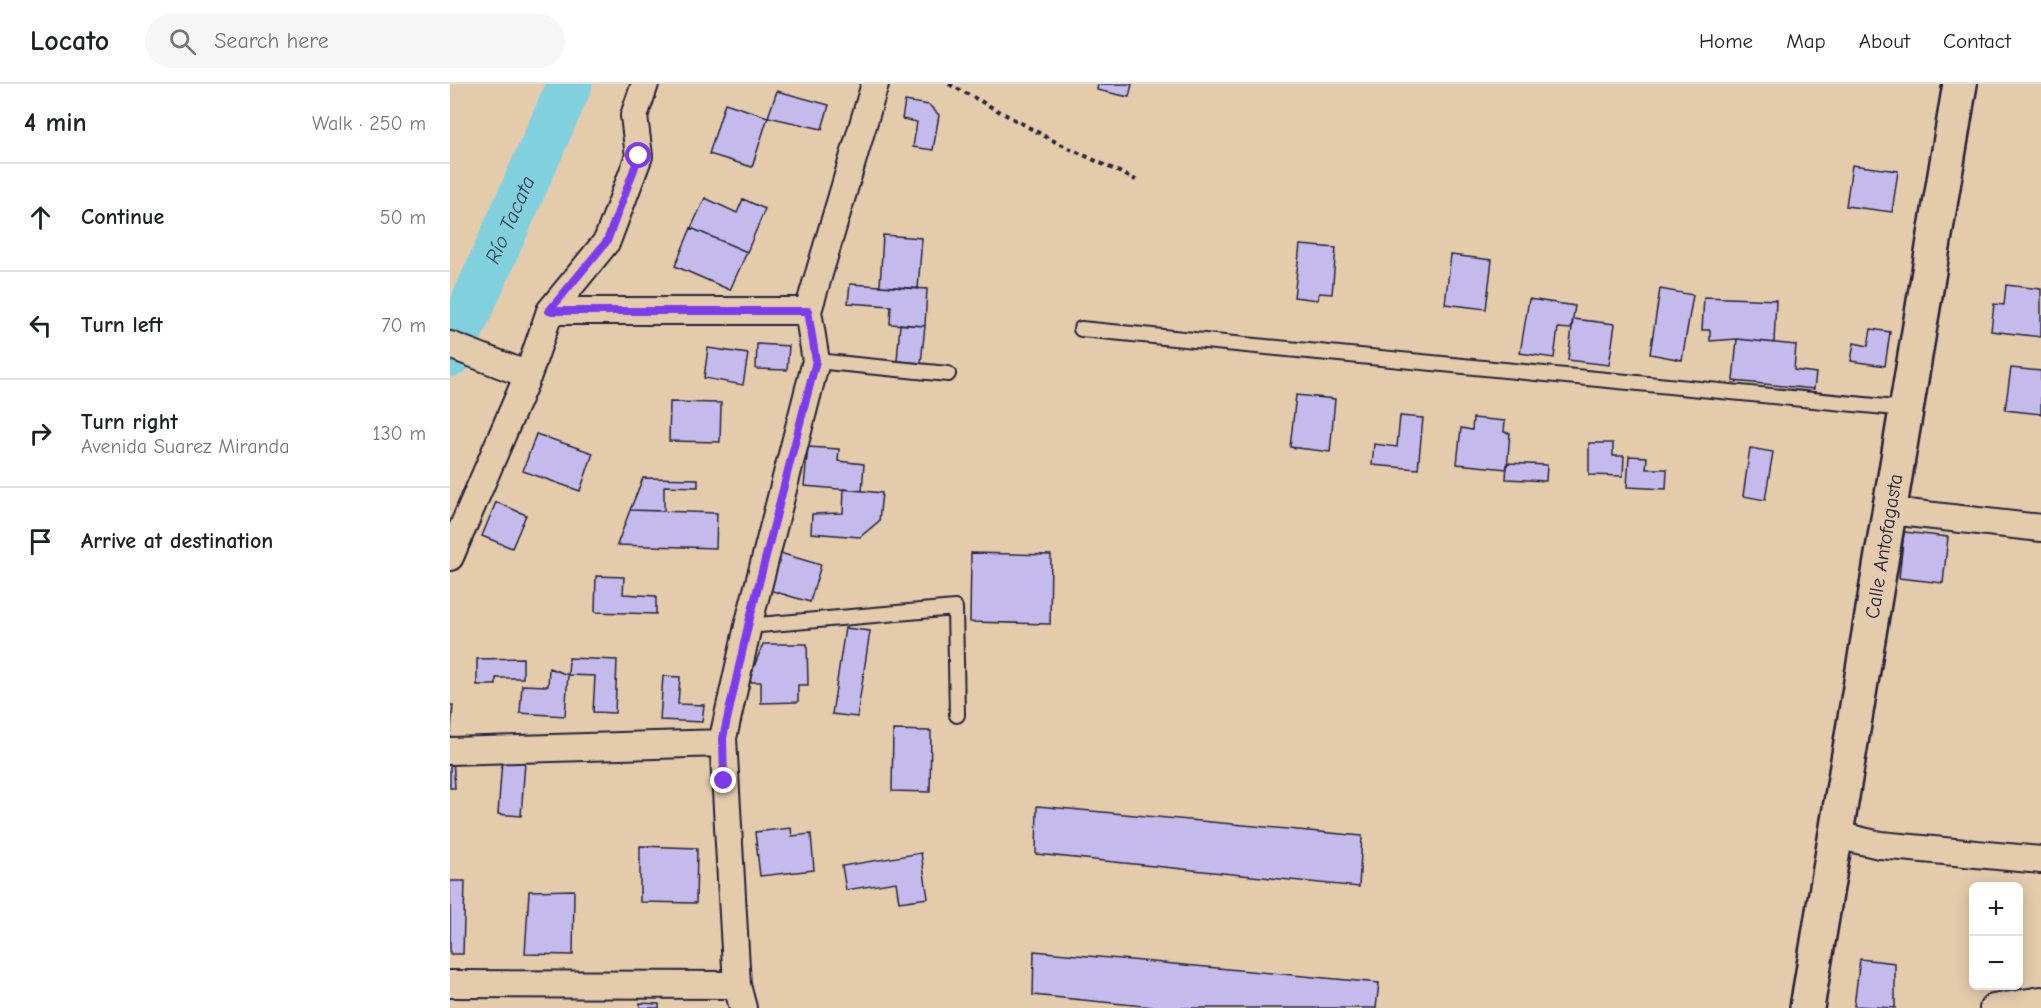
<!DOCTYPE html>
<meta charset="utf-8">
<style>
body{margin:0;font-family:"Comic Neue",sans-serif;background:#f6f6f6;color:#202124}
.controls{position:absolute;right:18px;bottom:18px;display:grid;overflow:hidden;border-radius:9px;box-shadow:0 3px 15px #0003}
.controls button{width:54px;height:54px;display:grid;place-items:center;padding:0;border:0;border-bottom:2px solid #e0e0e0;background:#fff;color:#202124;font:30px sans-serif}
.stop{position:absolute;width:18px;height:18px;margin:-14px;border:4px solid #7c3aed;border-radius:50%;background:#fff}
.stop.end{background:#7c3aed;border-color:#fff;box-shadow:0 2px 6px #0008}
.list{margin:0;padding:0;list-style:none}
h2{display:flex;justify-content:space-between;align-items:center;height:78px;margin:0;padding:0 24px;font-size:26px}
h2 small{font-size:20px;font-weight:400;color:#757577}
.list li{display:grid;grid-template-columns:39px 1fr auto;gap:18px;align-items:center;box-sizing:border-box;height:108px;padding:0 24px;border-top:2px solid #e0e0e0}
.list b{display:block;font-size:22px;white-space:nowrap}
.list p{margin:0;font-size:20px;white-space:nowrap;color:#757577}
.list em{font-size:20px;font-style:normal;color:#757577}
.icon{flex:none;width:33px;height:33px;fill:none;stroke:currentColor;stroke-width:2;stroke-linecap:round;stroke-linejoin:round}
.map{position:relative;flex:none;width:1591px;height:924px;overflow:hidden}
header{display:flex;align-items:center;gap:36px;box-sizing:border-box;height:84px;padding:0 30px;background:#fff;border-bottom:2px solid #e0e0e0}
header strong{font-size:28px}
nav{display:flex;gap:33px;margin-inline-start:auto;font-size:21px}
.search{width:420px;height:54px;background:#f6f6f6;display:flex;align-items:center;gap:15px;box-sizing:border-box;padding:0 21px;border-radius:33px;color:#757577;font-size:22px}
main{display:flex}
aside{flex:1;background:#fff}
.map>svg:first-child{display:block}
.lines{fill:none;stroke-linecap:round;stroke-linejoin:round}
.river{stroke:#81d0de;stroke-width:45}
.building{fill:#c4bbec;stroke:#22223b;stroke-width:1.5}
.service-casing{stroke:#22223b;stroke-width:18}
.minor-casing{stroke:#22223b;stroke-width:30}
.secondary-casing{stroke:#22223b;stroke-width:38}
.path{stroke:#22223b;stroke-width:4;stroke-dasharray:4.5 4.5;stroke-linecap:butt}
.service{stroke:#e4cbac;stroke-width:14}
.minor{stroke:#e4cbac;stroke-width:26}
.secondary{stroke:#e4cbac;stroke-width:33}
.route{stroke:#7c3aed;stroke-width:8}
.labels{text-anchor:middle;stroke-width:5;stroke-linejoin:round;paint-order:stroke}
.street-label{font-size:20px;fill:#22223b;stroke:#e4cbac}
.water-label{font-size:21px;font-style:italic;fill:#303c53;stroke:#e4cbac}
</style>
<header>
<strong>Locato</strong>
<div class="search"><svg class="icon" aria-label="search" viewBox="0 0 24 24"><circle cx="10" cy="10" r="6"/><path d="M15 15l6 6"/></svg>Search here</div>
<nav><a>Home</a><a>Map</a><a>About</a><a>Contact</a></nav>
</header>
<main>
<aside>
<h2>4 min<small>Walk · 250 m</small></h2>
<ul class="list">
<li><svg class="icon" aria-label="ahead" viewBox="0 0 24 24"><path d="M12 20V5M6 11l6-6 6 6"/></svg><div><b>Continue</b></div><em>50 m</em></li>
<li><svg class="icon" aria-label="left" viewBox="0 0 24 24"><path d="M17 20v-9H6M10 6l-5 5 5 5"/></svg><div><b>Turn left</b></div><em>70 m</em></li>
<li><svg class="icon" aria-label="right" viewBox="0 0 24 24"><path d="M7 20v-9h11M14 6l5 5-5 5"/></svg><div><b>Turn right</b><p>Avenida Suarez Miranda</p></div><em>130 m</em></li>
<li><svg class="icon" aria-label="arrive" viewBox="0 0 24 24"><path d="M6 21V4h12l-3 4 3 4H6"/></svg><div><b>Arrive at destination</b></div></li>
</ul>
</aside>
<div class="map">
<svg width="1591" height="924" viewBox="0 0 1591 924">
<rect width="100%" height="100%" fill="#e4cbac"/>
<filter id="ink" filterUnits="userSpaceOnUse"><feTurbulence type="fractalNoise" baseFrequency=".0167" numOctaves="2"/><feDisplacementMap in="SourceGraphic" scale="12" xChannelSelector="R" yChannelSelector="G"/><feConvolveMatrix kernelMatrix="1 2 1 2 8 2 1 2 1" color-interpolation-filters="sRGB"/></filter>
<g filter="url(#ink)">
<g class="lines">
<!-- river -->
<path class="river" id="s1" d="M0,271L120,0"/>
</g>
<!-- building -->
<path class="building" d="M648,0H682L679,13L647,6Z
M327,7L379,21L372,45L318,33Z
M455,17L479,21L489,31L483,66L463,63L467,38L452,35Z
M275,19L318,33L302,83L259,70Z
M1402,81L1448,87L1442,128L1396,122Z
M255,114L287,129L293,115L315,125L297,168L241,144Z
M241,144L297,168L280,206L225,182Z
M433,151L472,154L468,205L430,202Z
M850,161L886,164L882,210L869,209L868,216L844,213Z
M1001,171L1042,176L1036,225L995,220Z
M400,200L477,205L475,242L440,240L441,222L398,219Z
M1556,201L1591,205V253L1541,247L1544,220L1554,221Z
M1210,205L1243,211L1232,276L1200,270Z
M1254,213L1326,216L1324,259L1287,255L1260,257V246H1252Z
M1079,215L1125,222L1121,245L1108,244L1104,274L1070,269Z
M1123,235L1165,240L1159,281L1118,276Z
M450,240L475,242L471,279L447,277Z
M1421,245L1440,248L1435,282L1401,277L1404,259L1418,262Z
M1287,255L1346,261L1344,286L1366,289L1364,305L1283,297Z
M307,260L339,262L337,286L306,285Z
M258,264L298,270L293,301L254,294Z
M1561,284L1591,287V330L1555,326Z
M846,311L885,315L880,368L840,363Z
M220,318L271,319L270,358L219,357Z
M950,332L973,334L968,385L922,381L924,360L947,363Z
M1023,334L1055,337L1054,348L1060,349L1057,385L1007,380L1011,344L1022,346Z
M86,350L143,369L130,407L73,387Z
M1139,359H1163V372H1174L1173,392L1139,391Z
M358,363L389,365L388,377L414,380L412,407L354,402Z
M1300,364L1323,368L1315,416L1293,412Z
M1179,372L1197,373L1196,385H1217L1216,405L1177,403Z
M1057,379L1097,381L1096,397L1056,395Z
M193,394L248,395V403L214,402V427L180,426Z
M394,405L432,409L429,437L410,453L361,449L362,430L393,429Z
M46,418L76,431L62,464L32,452Z
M180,426L267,429L266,464L167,461Z
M1454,448L1498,453L1493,499L1449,494Z
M330,469L371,481L360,518L319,506Z
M521,469L601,471L600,540L520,538Z
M146,492L174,493L173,510L206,512V530L145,528Z
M395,544L420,547L407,633L382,630Z
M313,560H357L358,601H348V618L311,619V598H298Z
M73,574V594H46V601H27V575Z
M119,574L167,576L165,629L143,628L145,592L118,591Z
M99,584L118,591L115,632L70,629L72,601L98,602Z
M213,592L230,593L228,620L254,621L252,638L210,636Z
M0,621H3L1,647H0Z
M443,646L481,647L480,708L442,707Z
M0,675H3L5,704H0Z
M52,676L75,678L71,732L48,730Z
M587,722L912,752L909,803L586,770Z
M341,744L342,752L361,750L364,786L310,792L305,748Z
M190,762L247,764L246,819L190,818Z
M471,769L478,814L449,818L446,798L396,806L392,782Z
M0,797H15L13,870H0Z
M124,806L123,871L75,870L79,807Z
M584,867L929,899L926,924H713L583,911Z
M1410,875L1445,879V924L1404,922Z
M190,919L209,920V924H190Z"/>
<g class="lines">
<defs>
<path id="service" d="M631,245L1456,325
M366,277L498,290
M298,542L505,524L507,631"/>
<path id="minor" d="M100,227H358
M0,261L78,291
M1440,427L1591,444
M0,473L78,291L100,227L157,157L189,72L184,32L195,0
M0,667L273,659
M1386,751L1430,761L1591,776
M0,900L287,901
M293,924L287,901L273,654L298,542L366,277L358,227L425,0
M1543,924L1591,916"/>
<g id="secondary">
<path id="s2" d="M1357,924L1510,0"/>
</g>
</defs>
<!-- service casing -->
<use href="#service" class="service-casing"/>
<!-- minor casing -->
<use href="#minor" class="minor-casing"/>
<!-- secondary casing -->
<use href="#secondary" class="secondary-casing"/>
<!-- path -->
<path class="path" d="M499,0L602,56L686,96"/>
<!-- service -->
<use href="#service" class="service"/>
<!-- minor -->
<use href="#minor" class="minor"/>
<!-- secondary -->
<use href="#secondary" class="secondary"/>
</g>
</g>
<g class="lines" filter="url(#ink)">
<!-- route -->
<path class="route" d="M189,72L157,157L99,227H358L366,277L298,542L273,654L274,697"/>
</g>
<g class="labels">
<!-- street labels -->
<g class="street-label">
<text dy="7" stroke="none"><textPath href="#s2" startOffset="468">Calle Antofagasta</textPath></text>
</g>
<!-- water labels -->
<g class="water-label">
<text dy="7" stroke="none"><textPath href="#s1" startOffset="148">Río Tacata</textPath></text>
</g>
</g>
</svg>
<div class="controls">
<button>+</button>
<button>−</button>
</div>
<div class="stop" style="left:189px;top:72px"></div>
<div class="stop end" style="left:274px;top:697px"></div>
</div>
</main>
